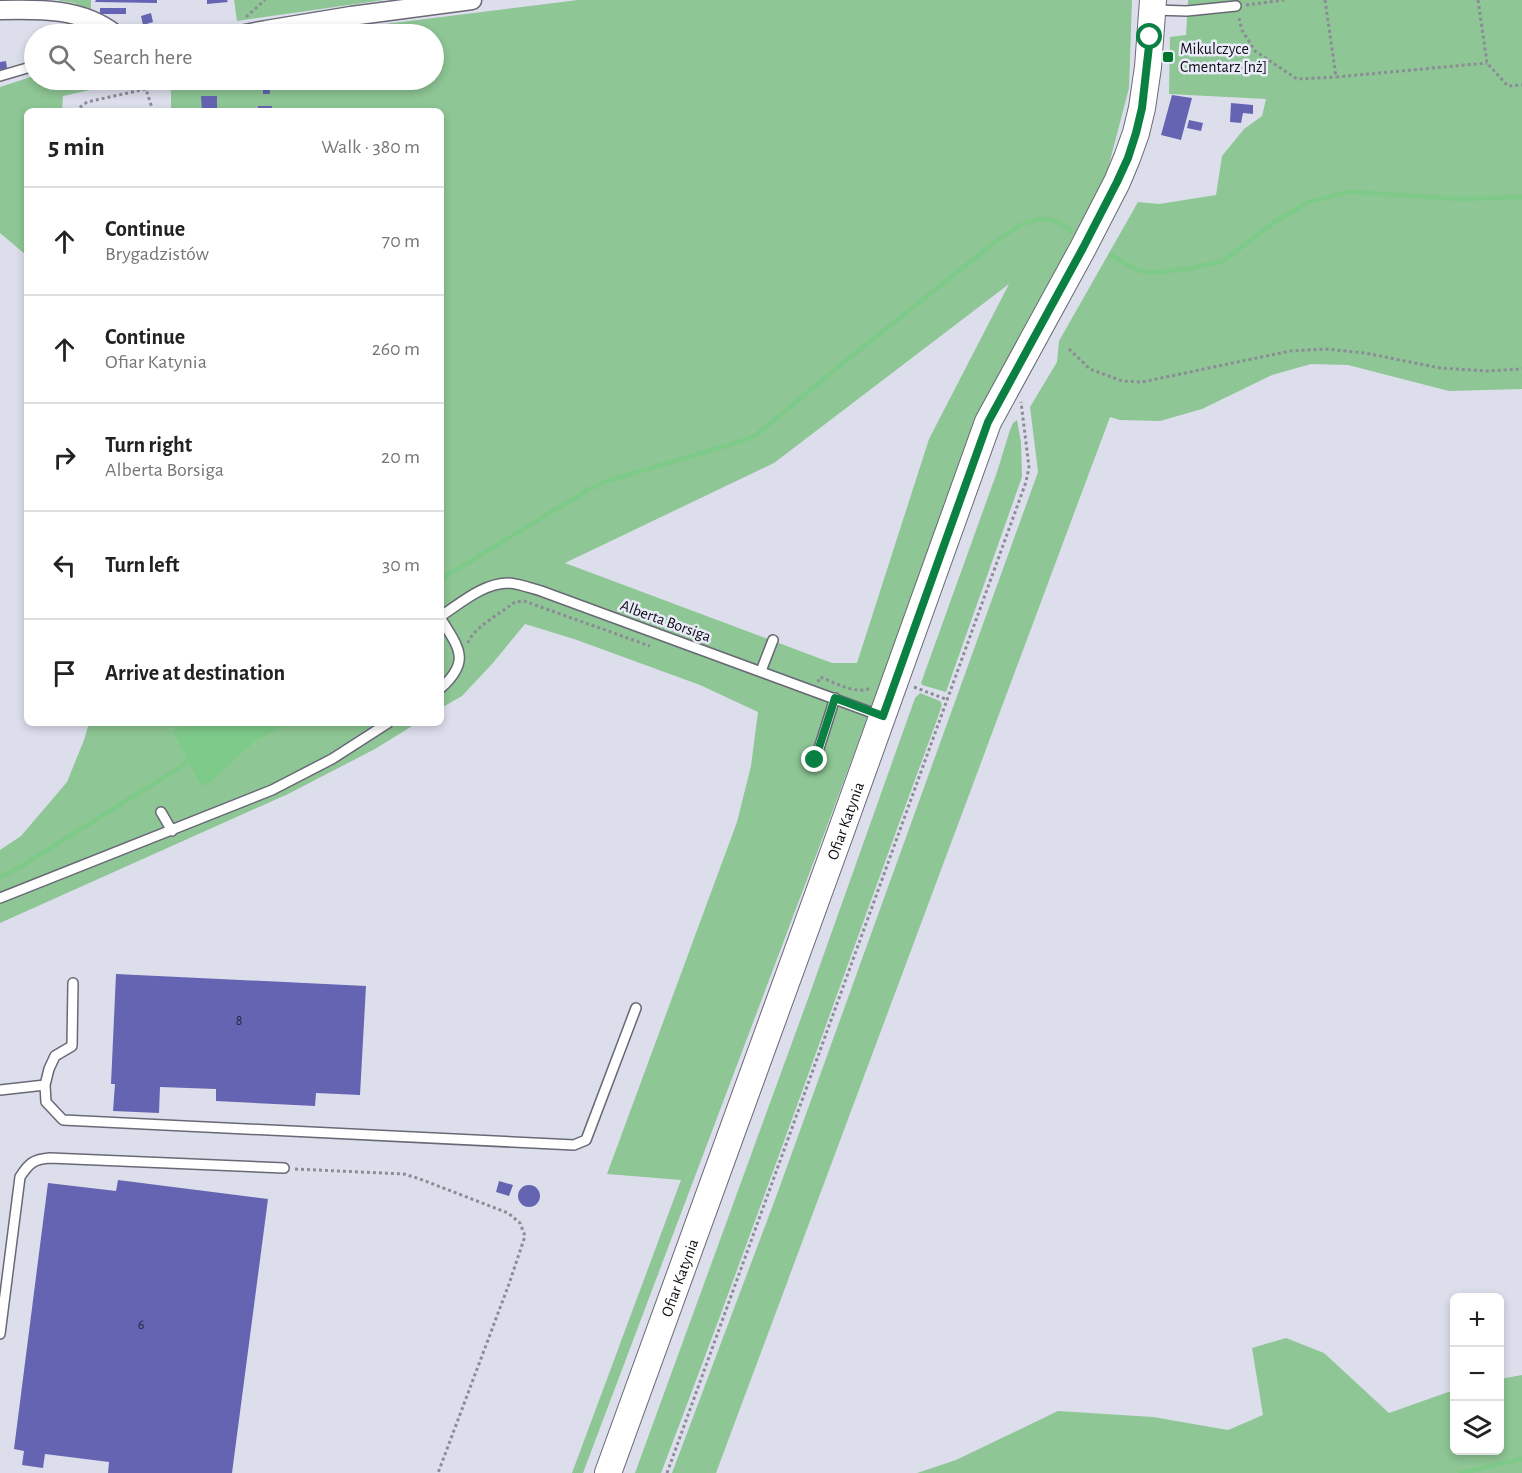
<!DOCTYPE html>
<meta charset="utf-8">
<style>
body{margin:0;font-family:"Alegreya Sans",sans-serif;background:#f2f2f2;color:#222}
.controls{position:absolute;right:18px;bottom:18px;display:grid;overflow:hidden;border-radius:9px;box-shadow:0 3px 9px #0003}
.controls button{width:54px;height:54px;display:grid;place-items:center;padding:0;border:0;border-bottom:2px solid #e0e0e0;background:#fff;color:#222;font:30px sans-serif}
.stop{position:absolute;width:18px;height:18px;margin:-14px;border:4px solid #0b8043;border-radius:50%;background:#fff}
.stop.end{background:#0b8043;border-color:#fff;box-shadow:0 2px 6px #0008}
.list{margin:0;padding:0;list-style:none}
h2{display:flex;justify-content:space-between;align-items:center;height:78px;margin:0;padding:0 24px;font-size:26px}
h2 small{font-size:20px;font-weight:400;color:#767676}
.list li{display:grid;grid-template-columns:39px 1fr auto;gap:18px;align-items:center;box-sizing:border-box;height:108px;padding:0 24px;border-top:2px solid #e0e0e0}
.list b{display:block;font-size:22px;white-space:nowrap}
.list p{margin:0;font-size:20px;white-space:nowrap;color:#767676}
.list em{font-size:20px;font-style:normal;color:#767676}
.icon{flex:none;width:33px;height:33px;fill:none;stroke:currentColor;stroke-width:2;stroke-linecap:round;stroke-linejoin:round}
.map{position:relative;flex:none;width:1522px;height:1473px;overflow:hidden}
.search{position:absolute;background:#fff;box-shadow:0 3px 9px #0003;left:24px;top:24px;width:420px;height:66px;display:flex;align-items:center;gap:15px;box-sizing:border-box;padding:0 21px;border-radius:33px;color:#767676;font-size:22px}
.panel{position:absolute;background:#fff;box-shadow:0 3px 9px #0003;left:24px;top:108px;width:420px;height:618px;border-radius:9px}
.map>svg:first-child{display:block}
.green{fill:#8ec695;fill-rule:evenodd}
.water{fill:#7eca89}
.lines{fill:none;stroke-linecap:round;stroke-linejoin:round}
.stream{stroke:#7eca89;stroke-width:4.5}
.building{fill:#6564b2}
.lane-casing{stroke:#686975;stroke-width:12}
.street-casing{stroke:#686975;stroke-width:21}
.secondary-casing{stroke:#686975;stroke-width:28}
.path{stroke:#8b8c96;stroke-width:3;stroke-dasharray:3 3;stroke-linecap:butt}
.lane{stroke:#fff;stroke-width:9}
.street{stroke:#fff;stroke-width:18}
.secondary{stroke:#fff;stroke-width:26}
.route{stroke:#0b8043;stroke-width:8}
.poi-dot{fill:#00762b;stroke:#eaebf9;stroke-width:2}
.labels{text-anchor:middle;stroke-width:5;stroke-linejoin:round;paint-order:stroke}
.number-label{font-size:14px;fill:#24243b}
.poi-label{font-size:16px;fill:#0e0e13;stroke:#eaebf9;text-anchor:start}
.street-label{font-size:16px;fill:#0e0e13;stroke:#eaebf9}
</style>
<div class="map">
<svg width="1522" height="1473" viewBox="0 0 1522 1473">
<rect width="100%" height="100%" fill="#dddeec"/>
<!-- green -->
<path class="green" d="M56,0H91V11L74,3Z
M234,0H384L237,21Z
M578,0H1132L1129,88L1106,176L983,405L820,845L583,1473H572L681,1180L607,1174L0,1150L607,1174L737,822L751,766L758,712L700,685L574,639L525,624L492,664L462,696L441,708V111H171V80H434V34H304ZM1009,284L929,439L857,663H832L565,563L774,463Z
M1188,0H1522V389L1449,391L1348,365L1311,364L1272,375L1202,409L1160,421L1120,420L1110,417L716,1473H672L776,1197L1038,472L1030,407L1057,362L1059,341L1138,202L1159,204L1216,195L1222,156L1244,129L1262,116L1266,99L1169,94L1170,37L1186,35Z
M34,76V80H121L122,83L63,96L62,111H27V263L26,255L0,233V87Z
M1017,420L1021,442L1022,477L946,692L922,685L921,683L997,472L1010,430L1013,423Z
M920,693L940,701L942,704L938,717C845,969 757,1222 661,1473H635L809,996L915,698Z
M89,723H417L375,749L288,794L0,923V850L21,836L67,782L84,740Z
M1286,1338L1324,1353L1389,1413L1454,1390V1450H1500V1379L1522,1375V1473H917L956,1460L1058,1411L1153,1417L1228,1430L1263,1415L1252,1348Z"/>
<!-- water -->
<path class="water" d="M187,723H291L255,741L206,786L199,782L173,732Z"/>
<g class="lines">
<!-- stream -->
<path class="stream" d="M1111,255L1135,269L1151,273L1192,268L1223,261L1276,221L1308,202L1349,192L1460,199L1522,197
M441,579L586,491L604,482L742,441L756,435L848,359L984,251C1001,237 1031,212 1055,221C1061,223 1066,227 1071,231
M0,877L15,870L179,768L191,758
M1461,1473L1522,1459"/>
</g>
<!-- building -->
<path class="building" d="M96,0H157V3L95,2Z
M207,0H227L228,2L207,4Z
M100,8H126V14H100Z
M151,13L153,22L143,25L141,16Z
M196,28L198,33L188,34L187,30Z
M6,61L7,68L0,70V62Z
M269,84L270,94H263V85Z
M1172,95L1192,98L1181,140L1161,135Z
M201,96H217V111H202Z
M1231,103L1253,105V114L1243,113L1241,123L1230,122Z
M258,106H272V111H258Z
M1189,120L1203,123L1201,131L1187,128Z
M116,974L366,986L360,1095L316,1093L315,1106L216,1101V1089L160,1087L159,1113L113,1111L115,1084H111Z
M118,1180L268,1199L232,1473H108L109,1462L45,1454L43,1468L22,1465L24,1451L14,1449L48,1183L116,1191Z
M499,1181L513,1185L509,1196L496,1192Z
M518 1196a11 11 0 1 1 22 0a11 11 0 1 1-22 0Z"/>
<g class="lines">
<defs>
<path id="lane" d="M1154,10L1187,11L1236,6
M0,76L34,66
M441,616C461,603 483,583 509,583C520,584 530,588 541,591L881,716
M441,619C459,648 471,661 441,688
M761,671L773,640
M815,761L835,698
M161,812L172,831
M0,898L272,790L332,759L388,723
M45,1085L49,1069L55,1056L72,1046L73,983
M0,1090L45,1085L46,1102L63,1120L574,1145L586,1140L636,1008
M0,1334L20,1177C29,1163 34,1159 50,1158L284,1168"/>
<path id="street" d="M0,10C40,9 82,8 115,34
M245,34L266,30L351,16L472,0"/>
<g id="secondary">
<path id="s1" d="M608,1473L839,837L988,422L1083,248L1117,182L1127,158L1136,133L1142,108L1148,67L1153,0"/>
</g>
</defs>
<!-- lane casing -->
<use href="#lane" class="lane-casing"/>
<!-- street casing -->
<use href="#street" class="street-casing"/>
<!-- secondary casing -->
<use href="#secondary" class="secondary-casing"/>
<!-- path -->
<path class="path" d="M1325,0L1336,77L1487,63
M1478,0L1487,63L1508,86L1522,85
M1246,5L1284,0
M246,17L265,0
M1239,18L1242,30L1255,51L1297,79L1336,77
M143,80L153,111
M75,111L87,102L146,89
M1069,349L1090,369L1122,381L1142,382L1290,351L1326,349L1365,353L1440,368L1487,371L1522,369
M468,643C473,628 499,614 511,605L515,602L524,601L650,646
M818,682L820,677C836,683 855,695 871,688
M914,687L948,700
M295,1169L404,1174L420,1179L508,1213L520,1223L525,1236L509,1284L438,1473
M667,1473L1026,482L1029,467L1021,402"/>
<!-- lane -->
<use href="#lane" class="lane"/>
<!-- street -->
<use href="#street" class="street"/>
<!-- secondary -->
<use href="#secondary" class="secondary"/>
</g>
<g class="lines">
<!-- route -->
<path class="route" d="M815,760L835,698L883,716L988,422L1083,248L1117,182L1128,158L1136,133L1142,108L1150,37"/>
</g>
<!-- markers -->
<rect class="poi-dot" x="1162" y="51" width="12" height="12" rx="3"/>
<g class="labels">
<!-- number labels -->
<g class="number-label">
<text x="239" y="1025">8</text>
<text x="141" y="1329">6</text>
</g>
<!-- poi labels -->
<g class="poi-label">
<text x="1180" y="54">Mikulczyce<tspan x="1180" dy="18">Cmentarz [nż]</tspan></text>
</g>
<!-- street labels -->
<g class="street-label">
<text transform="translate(666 620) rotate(20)" y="6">Alberta Borsiga</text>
<text dy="6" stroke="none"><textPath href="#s1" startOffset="694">Ofiar Katynia</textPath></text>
<text dy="6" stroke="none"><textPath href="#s1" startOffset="208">Ofiar Katynia</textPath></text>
</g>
</g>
</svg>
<div class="controls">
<button>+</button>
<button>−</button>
<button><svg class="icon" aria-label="layers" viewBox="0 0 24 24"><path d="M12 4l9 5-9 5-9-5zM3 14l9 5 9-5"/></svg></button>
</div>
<div class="stop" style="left:1150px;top:37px"></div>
<div class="stop end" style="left:815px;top:760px"></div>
<div class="search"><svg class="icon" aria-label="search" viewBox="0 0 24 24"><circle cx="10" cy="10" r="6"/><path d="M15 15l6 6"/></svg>Search here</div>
<section class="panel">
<h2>5 min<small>Walk · 380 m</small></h2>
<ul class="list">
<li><svg class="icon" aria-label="ahead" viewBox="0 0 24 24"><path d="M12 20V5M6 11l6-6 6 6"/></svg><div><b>Continue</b><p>Brygadzistów</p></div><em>70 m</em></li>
<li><svg class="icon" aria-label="ahead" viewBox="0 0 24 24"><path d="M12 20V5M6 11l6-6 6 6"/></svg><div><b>Continue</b><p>Ofiar Katynia</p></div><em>260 m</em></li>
<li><svg class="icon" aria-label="right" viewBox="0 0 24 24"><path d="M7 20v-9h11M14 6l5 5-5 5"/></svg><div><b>Turn right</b><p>Alberta Borsiga</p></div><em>20 m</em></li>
<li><svg class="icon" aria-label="left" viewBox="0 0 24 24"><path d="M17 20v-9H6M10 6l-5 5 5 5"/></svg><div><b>Turn left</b></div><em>30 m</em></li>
<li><svg class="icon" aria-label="arrive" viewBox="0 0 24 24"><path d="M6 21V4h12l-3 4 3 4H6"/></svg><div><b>Arrive at destination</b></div></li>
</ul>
</section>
</div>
